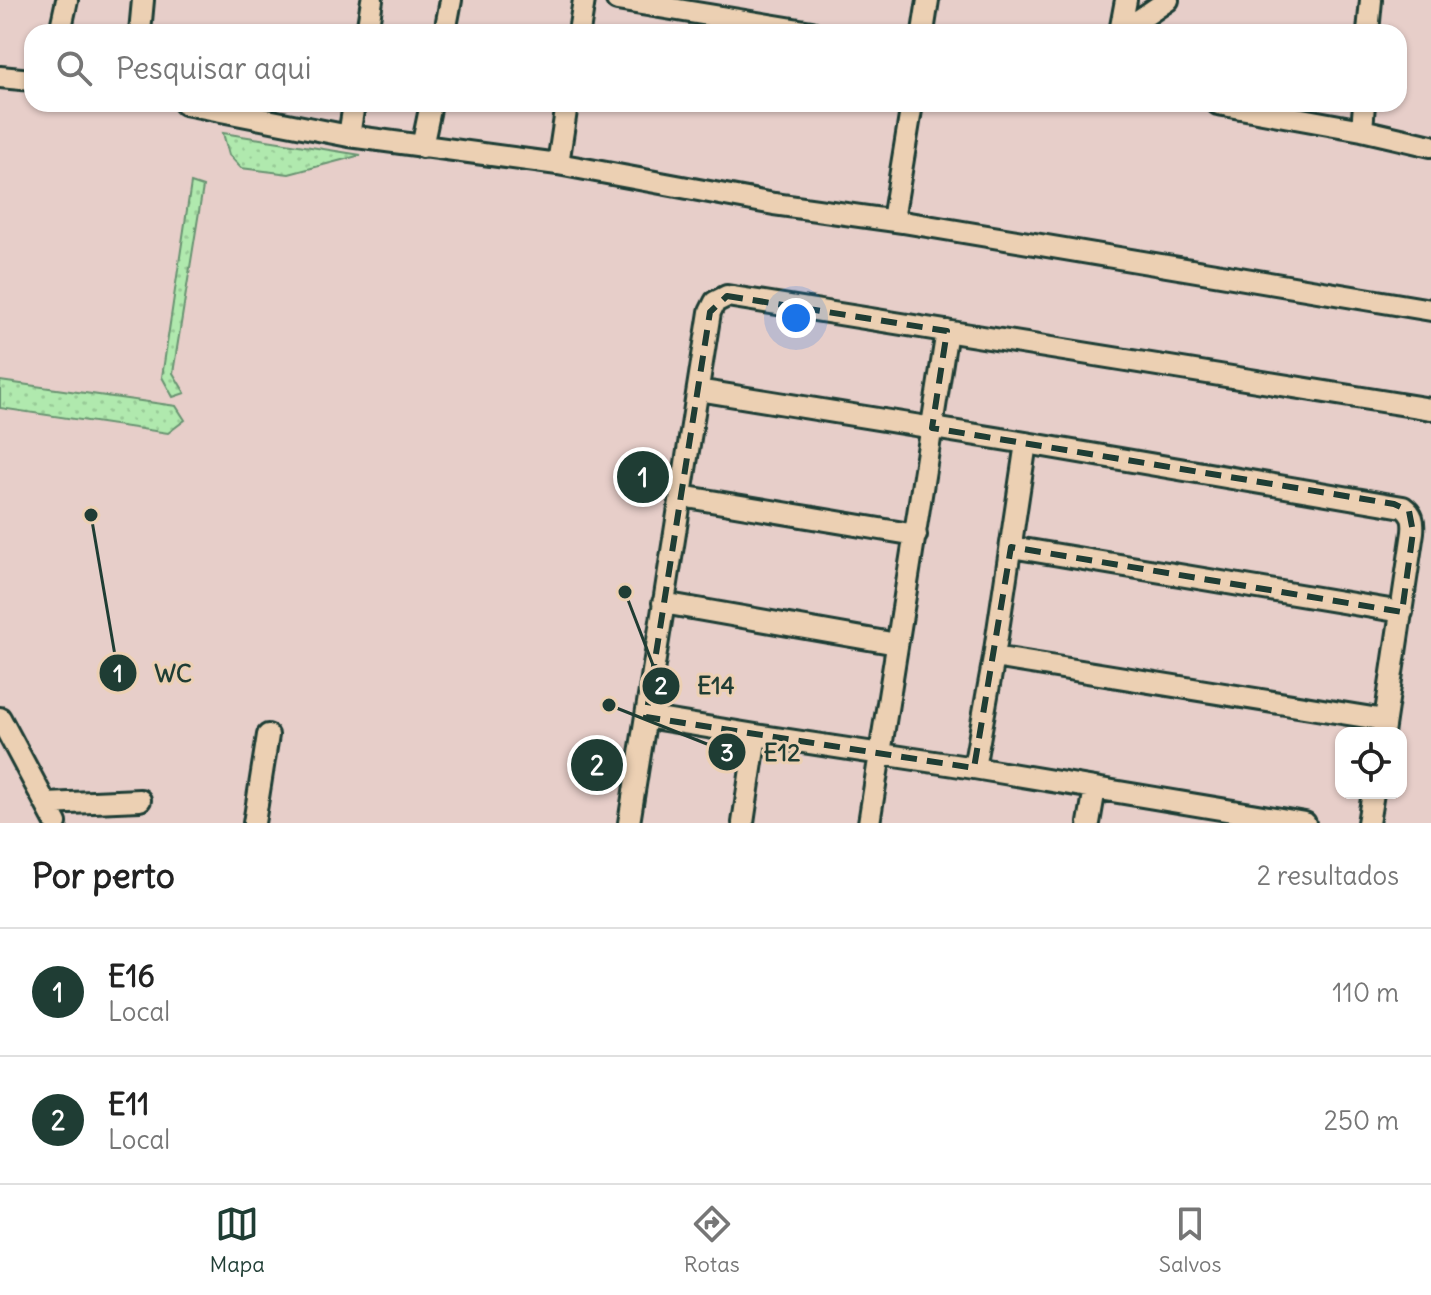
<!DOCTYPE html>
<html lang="pt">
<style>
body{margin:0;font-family:Delius,sans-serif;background:#f6f6f6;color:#222}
.controls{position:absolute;right:24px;bottom:24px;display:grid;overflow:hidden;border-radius:16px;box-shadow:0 2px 6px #0004}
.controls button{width:72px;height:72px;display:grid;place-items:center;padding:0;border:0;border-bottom:2px solid #e0e0e0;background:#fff;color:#222;font:40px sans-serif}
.you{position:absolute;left:796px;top:318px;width:28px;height:28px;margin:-20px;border:6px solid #fff;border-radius:50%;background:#1a73e8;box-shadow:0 0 0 12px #1a73e833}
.badge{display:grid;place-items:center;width:52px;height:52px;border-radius:50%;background:#1f3d34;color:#fff;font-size:26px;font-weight:700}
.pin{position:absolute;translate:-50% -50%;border:4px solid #fff;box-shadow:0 2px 8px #0006}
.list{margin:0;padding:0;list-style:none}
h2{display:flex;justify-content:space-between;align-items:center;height:104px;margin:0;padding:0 32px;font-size:34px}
h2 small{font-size:26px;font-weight:400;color:#767676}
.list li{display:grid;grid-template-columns:52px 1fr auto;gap:24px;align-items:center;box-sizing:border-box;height:128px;padding:0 32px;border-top:2px solid #e0e0e0}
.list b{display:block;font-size:30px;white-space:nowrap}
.list p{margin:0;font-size:26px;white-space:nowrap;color:#767676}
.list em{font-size:26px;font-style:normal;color:#767676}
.icon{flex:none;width:44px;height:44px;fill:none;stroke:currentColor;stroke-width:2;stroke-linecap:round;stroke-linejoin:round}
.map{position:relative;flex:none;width:1431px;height:823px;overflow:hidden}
.search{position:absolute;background:#fff;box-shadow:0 2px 6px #0004;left:24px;right:24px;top:24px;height:88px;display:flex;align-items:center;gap:20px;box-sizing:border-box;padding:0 28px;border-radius:24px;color:#767676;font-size:30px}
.sheet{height:360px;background:#fff}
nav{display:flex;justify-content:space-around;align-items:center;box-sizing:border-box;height:112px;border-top:2px solid #e0e0e0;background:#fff;font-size:22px;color:#767676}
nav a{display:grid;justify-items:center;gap:4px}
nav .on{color:#1f3d34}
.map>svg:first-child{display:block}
.grass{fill:url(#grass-dots);stroke:#689371;stroke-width:2}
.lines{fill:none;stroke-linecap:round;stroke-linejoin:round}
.minor-casing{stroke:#1f3d34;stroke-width:26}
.minor{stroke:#ecd0b3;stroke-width:20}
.marked{fill:none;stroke:#1f3d34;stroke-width:6;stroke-dasharray:16 10;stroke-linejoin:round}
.leader{fill:none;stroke:#1f3d34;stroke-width:3}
.callout-dot{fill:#1f3d34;stroke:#ecd0b3;stroke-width:3}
.mark-label{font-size:24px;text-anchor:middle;font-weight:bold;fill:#fff}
.callout-label{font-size:24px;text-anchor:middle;font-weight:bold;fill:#1f3d34;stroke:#ecd0b3;stroke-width:6;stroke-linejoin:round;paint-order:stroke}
</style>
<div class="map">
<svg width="1431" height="823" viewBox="0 0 1431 823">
<defs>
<pattern id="grass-dots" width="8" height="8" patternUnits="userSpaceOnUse" patternTransform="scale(2)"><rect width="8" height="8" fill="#b0e9ae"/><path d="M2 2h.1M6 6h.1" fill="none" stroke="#97c996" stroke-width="1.8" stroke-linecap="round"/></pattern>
</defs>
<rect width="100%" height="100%" fill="#e7cec9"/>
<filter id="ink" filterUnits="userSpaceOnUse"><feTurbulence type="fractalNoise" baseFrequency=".0125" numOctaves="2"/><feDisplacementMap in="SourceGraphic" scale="16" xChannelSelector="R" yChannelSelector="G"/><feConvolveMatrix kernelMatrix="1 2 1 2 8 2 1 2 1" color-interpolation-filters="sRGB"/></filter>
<g filter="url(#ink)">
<!-- grass -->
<path class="grass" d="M223,133L361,155L289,174L241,168L229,155Z
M191,183L203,187L173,373L185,393L173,397L162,377Z
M0,381L176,406L185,420L168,433L0,408Z"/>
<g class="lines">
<defs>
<path id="minor" d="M617,0L812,32
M1122,24L1139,20L1168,0
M60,32L67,0
M140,32L143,0
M367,32L372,0
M445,32L451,0
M579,32L584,0
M923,32L928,0
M1120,32L1126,0
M1368,32L1371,0
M0,77L32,80
M185,104L349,136L558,164L774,204L903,222L1431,310
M1218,104L1362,130L1431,146
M1362,130L1364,104
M349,136L354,104
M422,147L431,104
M558,164L567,104
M893,220L912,104
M698,390L1026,443L1403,507C1413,514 1414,521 1413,532L1383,733
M681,496L916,535
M1011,547L1402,612
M663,603L897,644
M994,657L1385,720
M646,717L756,735L974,768L1305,823
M0,718L56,823
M974,768L994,657L1026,443
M46,804L140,800
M254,823L268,735
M629,823L710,312L715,302L727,296L1431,409
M743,823L756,735
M869,823L947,331
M1089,823L1095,788
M1368,823L1373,793"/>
</defs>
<!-- minor casing -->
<use href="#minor" class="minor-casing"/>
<!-- minor -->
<use href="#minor" class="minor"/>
</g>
</g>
<!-- marked area -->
<path class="marked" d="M727,296L947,331L932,428L1394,504L1409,511L1413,532L1402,612L1011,547L974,768L646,717L710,312Z"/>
<!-- callouts -->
<path class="leader" d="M91 515L118 673M625 592L661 686M609 705L727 752"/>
<g class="callout-dot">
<circle cx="91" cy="515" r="8"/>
<circle cx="625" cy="592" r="8"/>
<circle cx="609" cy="705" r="8"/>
<circle cx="118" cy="673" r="20"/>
<circle cx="661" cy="686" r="20"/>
<circle cx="727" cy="752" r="20"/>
</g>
<g class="mark-label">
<text x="118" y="682">1</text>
<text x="661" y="694">2</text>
<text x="727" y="761">3</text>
</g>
<g class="callout-label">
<text x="173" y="682">WC</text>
<text x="716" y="694">E14</text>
<text x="782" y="761">E12</text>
</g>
</svg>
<div class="controls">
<button><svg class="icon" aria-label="locate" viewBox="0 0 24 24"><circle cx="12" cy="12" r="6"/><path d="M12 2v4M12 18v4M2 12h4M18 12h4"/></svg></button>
</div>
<div class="you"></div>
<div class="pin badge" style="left:643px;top:477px">1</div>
<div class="pin badge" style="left:597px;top:765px">2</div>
<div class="search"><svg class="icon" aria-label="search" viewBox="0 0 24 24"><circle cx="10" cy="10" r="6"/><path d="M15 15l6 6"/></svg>Pesquisar aqui</div>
</div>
<section class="sheet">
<h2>Por perto<small>2 resultados</small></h2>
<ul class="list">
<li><span class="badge">1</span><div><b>E16</b><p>Local</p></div><em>110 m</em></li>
<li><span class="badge">2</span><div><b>E11</b><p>Local</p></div><em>250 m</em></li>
</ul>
</section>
<nav>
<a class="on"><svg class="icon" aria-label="map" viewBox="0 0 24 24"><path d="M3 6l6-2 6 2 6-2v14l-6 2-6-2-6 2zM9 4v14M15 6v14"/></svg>Mapa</a>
<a><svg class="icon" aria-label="directions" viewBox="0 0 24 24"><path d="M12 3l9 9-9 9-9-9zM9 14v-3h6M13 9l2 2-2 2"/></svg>Rotas</a>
<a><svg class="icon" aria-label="saved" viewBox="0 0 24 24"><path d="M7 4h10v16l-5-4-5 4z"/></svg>Salvos</a>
</nav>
